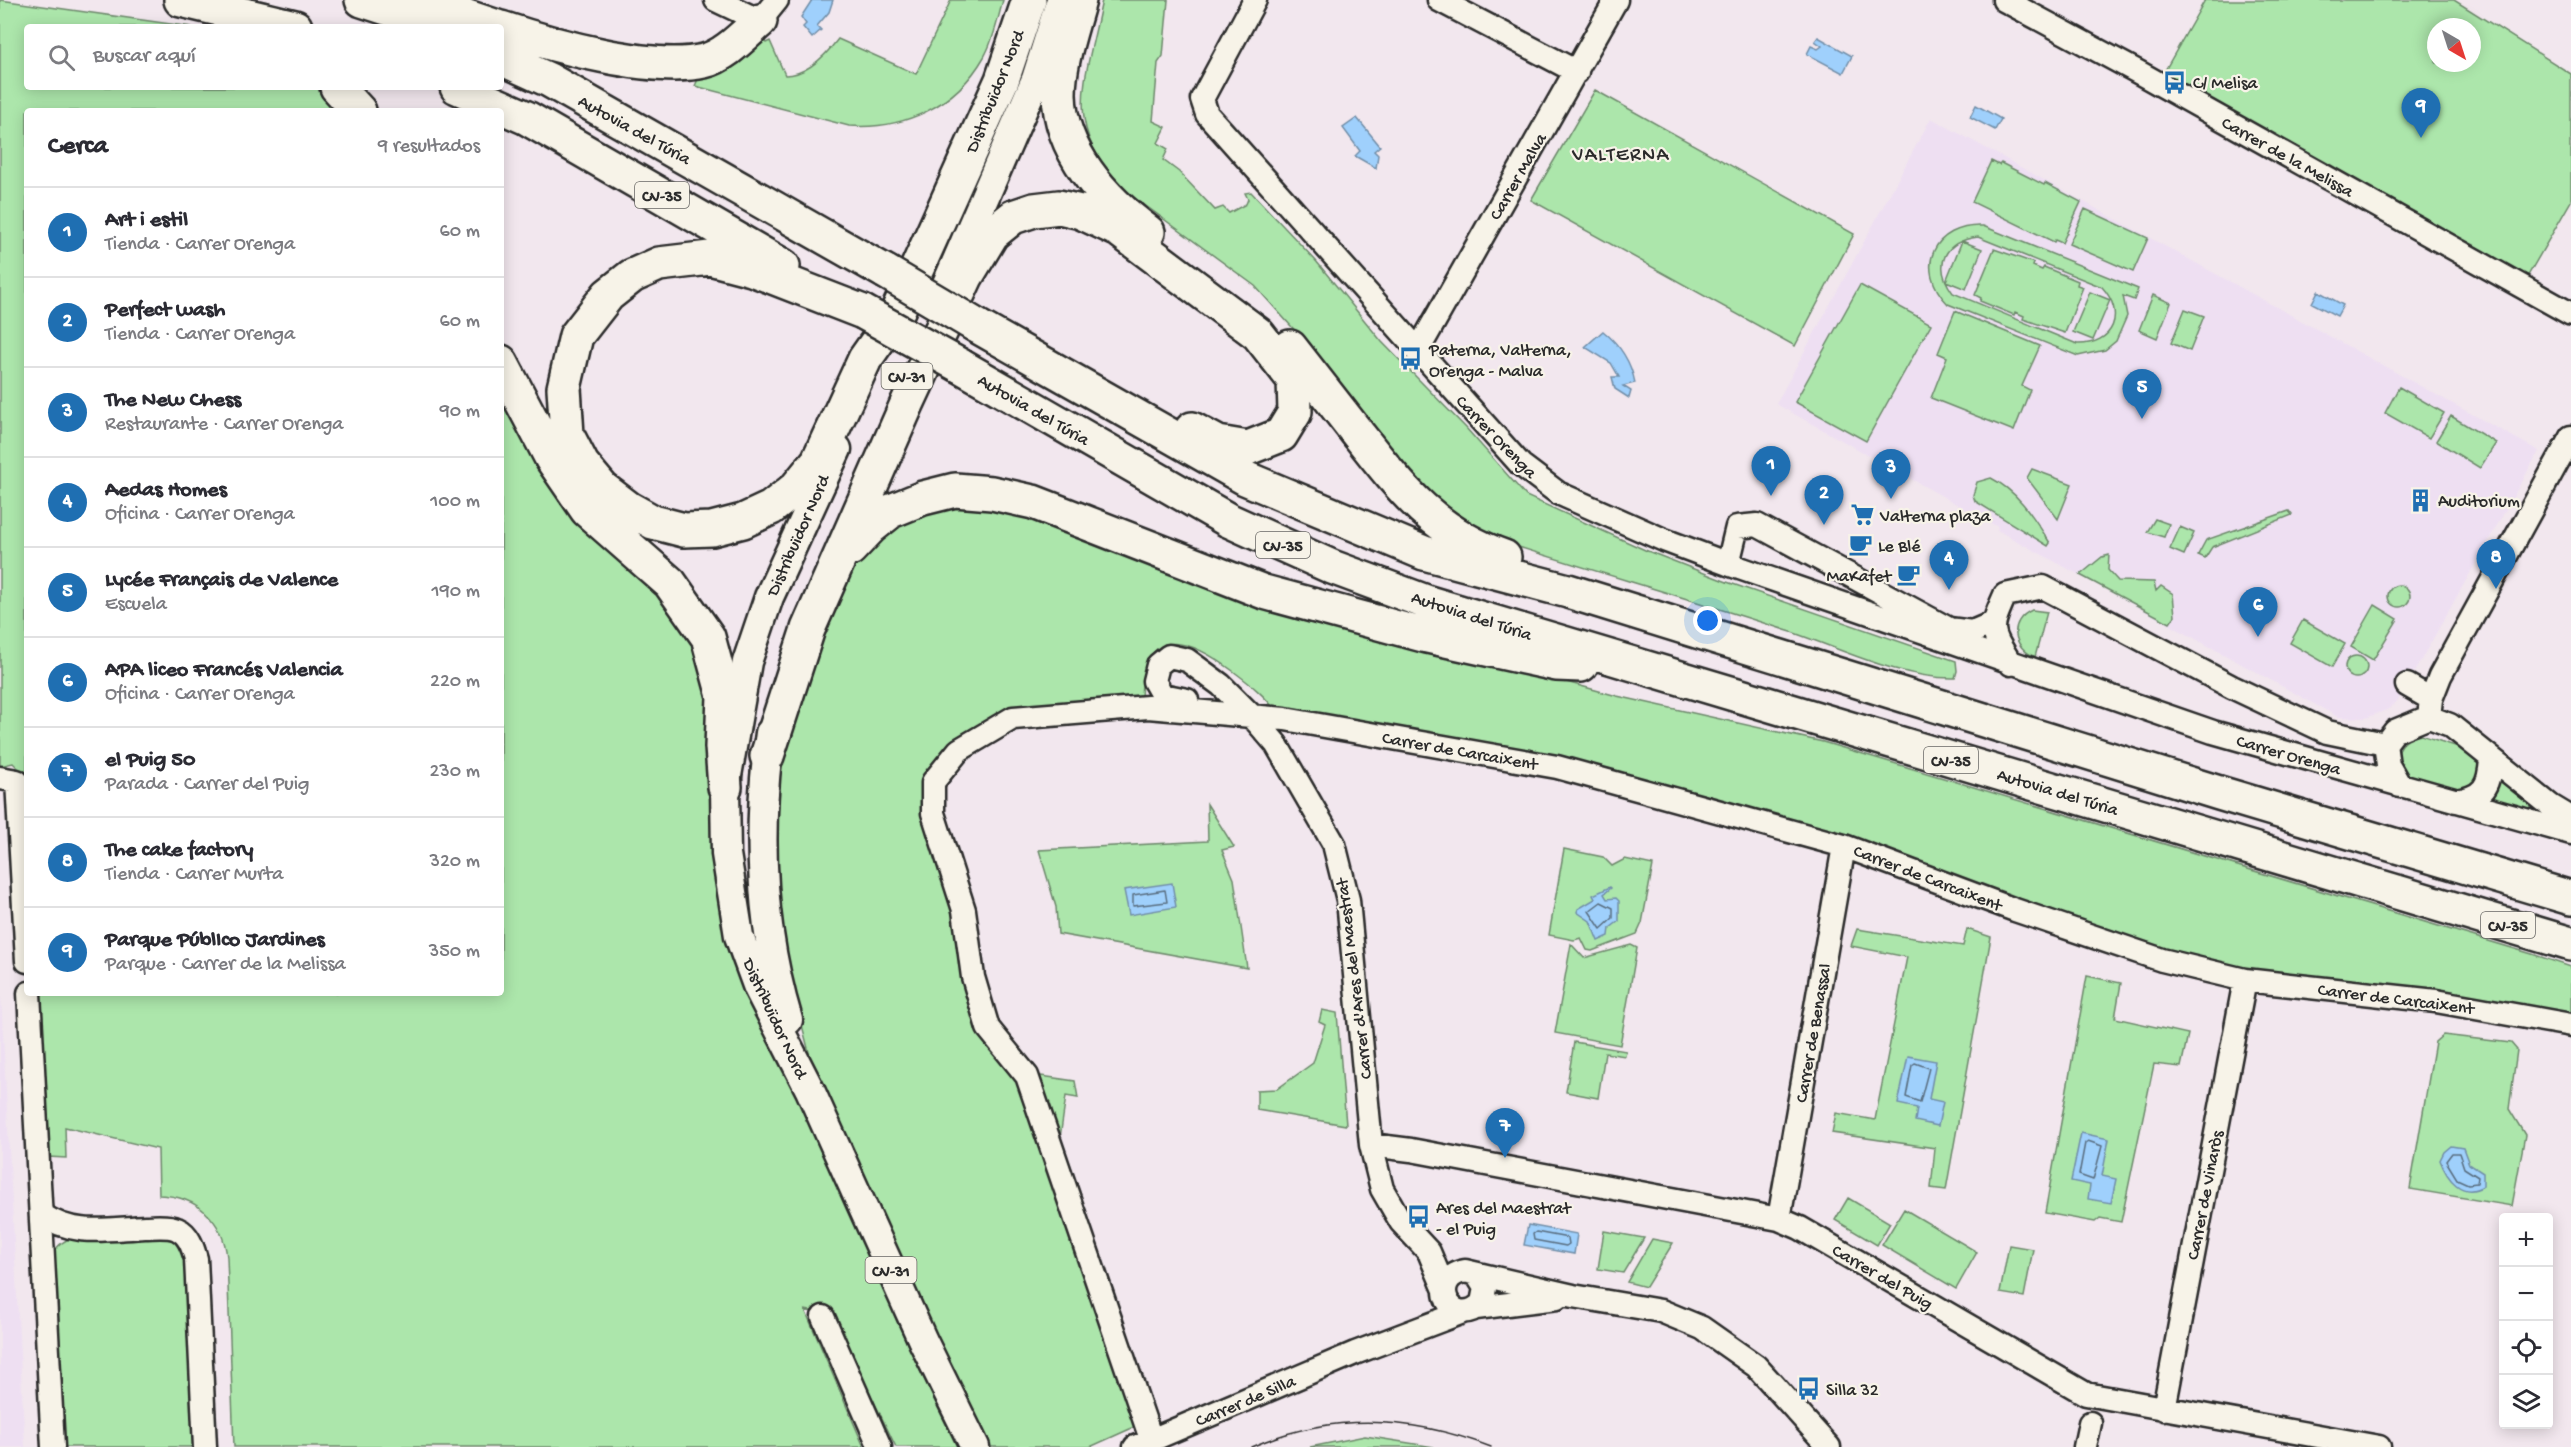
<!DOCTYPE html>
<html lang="es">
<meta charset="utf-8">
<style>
body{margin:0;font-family:"Gochi Hand",sans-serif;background:#f7f7f7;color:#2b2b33}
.controls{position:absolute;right:18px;bottom:18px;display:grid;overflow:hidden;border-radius:6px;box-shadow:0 3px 15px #0003}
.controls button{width:54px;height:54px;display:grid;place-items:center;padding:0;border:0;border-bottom:2px solid #e1e1e2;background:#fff;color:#2b2b33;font:30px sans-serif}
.compass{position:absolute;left:2427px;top:18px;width:54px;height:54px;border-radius:50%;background:#fff;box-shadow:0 3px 15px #0003;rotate:141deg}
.you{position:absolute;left:1708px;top:621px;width:21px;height:21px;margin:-15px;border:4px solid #fff;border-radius:50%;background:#1a73e8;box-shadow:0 0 0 9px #1a73e833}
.badge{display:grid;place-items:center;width:39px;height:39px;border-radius:50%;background:#1f6fb2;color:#fff;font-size:20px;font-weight:700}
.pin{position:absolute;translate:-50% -50px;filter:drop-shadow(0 2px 3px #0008)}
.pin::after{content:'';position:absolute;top:32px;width:21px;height:18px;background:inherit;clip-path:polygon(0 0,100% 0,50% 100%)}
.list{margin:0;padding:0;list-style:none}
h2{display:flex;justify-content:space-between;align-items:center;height:78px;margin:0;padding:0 24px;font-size:26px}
h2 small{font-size:20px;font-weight:400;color:#7c7c81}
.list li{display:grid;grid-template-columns:39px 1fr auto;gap:18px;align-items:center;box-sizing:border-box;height:90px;padding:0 24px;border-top:2px solid #e1e1e2}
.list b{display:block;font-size:22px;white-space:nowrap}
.list p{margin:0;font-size:20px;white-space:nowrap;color:#7c7c81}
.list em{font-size:20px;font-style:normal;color:#7c7c81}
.icon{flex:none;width:33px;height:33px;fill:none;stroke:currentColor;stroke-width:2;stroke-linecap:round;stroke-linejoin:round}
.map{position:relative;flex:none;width:2571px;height:1447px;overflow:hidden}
.search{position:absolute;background:#fff;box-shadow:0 3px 15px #0003;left:24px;top:24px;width:480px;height:66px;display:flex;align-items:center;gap:15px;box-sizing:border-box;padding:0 21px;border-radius:6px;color:#7c7c81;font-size:22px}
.panel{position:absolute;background:#fff;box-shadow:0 3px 15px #0003;left:24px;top:108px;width:480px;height:888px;border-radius:6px}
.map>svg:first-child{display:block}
.built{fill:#eedff2}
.green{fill:#ace6ab;stroke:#6c886b;stroke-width:1.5;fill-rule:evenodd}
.water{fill:#9fd0fc;stroke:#718ea8;stroke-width:1.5}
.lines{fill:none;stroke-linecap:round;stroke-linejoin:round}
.shore{stroke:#596d7f;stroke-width:1.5}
.minor-casing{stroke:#2b2b2b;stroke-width:27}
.major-casing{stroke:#2b2b2b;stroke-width:33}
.highway-casing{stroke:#2b2b2b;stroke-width:38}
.minor{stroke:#f7f3e8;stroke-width:22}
.major{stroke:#f7f3e8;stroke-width:28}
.highway{stroke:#f7f3e8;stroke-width:33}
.tram{stroke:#2b2b2b;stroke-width:1.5}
.highway-bridge-casing{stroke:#2b2b2b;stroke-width:38;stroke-linecap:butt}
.highway-bridge{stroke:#f7f3e8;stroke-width:33}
.labels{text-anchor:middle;stroke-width:4.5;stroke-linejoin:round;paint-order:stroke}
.shield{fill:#f7f3e8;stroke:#686764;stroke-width:1.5}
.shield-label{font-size:16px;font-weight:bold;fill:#2b2b2b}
.poi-label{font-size:18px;fill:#2b2b2b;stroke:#f7f3e8;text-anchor:start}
.street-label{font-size:18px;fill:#2b2b2b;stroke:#f7f3e8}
.neighbourhood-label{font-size:20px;letter-spacing:1.5px;fill:#2b2b2b;stroke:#f7f3e8}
</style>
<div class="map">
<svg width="2571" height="1447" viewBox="0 0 2571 1447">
<rect width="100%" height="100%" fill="#f2e7ee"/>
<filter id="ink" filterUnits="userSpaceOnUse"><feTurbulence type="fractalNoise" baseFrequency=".0167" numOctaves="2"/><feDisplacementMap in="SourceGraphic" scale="12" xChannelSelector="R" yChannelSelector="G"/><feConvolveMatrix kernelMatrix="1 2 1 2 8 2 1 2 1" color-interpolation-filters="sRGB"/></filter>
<g filter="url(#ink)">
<!-- built -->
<path class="built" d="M1931,118L2539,451L2399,699L2389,709L2366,718L2338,717L1997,530L1998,527L1776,404Z
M0,979L25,1447H0Z"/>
<!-- green -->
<path class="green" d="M0,0L192,27H27V87H326L346,111H27V777L13,763L0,766Z
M951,0H1003C998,18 994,40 984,57C956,106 904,130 849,126L695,86L698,79L743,57L763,38L766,43L770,41L785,75C807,75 826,55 838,39L916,74Z
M1102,0H1168L1163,56L1158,63L1153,121L1166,127L1158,143L1168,149L1163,160L1179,172L1215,210L1223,207L1229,213L1246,204L1248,199L1245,193L1251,192L1316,261L1382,342L1466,428L1526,496L1645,550L1727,582L1956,661L1957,671L1955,678C1896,679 1832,644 1776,627C1678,595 1579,567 1481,535L1451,514L1413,477L1326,365L1255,286L1131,195C1058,129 1086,84 1102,0Z
M2205,0H2454L2571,74V201L2522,286L2163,74ZM2436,27H2472V63H2436Z
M1595,90L1854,234L1795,346L1531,200Z
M1991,161L1999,165L2001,163L2044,185L2045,183L2081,202L2062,243L2055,240L2054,242L1972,202Z
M2085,209L2148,238L2133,272L2069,244Z
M1983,226L2138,289L2134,300L2123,296L2127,316L2116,341L2105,350L2078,356L1948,304C1913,268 1934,224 1983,226ZM1978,237L2102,287C2126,313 2114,345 2077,344L1953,293C1932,264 1945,241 1978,237Z
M1962,241L1982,249L1966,289L1946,281Z
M1994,249L2034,263L2033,266L2042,270L2044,267L2078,281L2077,285L2083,287L2065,333L2023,319L2024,316L2015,312L2014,315L1980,301L1981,298L1975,295Z
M1860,285L1931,324L1866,441L1795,402Z
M2090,292L2110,300L2093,340L2073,332Z
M2153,295L2171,303L2157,338L2139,330Z
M2185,309L2204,316L2190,351L2171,343Z
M1955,311L2040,346L2022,386L2030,390L2014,431L1931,398L1947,357L1938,353Z
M501,387L660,586L692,634L708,675L714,858L791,1082L909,1348L957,1447H896L832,1315L805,1310L864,1447H234L227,1257C223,1220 197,1196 159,1195L158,1149L65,1127L66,1158L48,1157L39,993H501Z
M2399,387L2444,413L2429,438L2385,413Z
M2451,416L2496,443L2480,468L2436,441Z
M2032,469L2072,484L2058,519L2027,478Z
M1991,478C2019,492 2034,518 2050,543L2048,546L1975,501L1973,495L1977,482Z
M952,502L995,503L1447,649L1617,696L1823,742L2532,954L2571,967V1026L2252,983L1782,831L1277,713C1266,696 1249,683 1233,671C1184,634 1141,625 1141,703L1000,721L931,796L973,989L1028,1080L1141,1424L1090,1447H985L813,1068L781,943L772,858L774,774L847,563L910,513Z
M2289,511L2292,515L2212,547L2205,558L2198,555L2206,540Z
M2155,519L2169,524L2164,537L2147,532Z
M2180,527L2194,533L2184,555L2170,549Z
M2109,555L2108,570L2118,581L2154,582L2156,591L2161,586L2173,594L2175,616L2170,623L2080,575L2102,557Z
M2388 596a11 11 0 1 1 22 0a11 11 0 1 1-22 0Z
M2375,605L2398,619L2373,660L2351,647Z
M2032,610L2047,612L2035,657C2012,647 2008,621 2032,610Z
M2303,620L2345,644L2332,667L2290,643Z
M2345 667a11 11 0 1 1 22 0a11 11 0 1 1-22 0Z
M2421,735L2477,753L2485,771L2463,795C2443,789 2388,780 2399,750C2403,740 2412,737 2421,735Z
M2498,776L2571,824L2485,798Z
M1207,804L1234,847L1222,850L1234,879L1247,968L1058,934L1056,907L1039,850L1208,841Z
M1564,849L1603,857L1612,866L1625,859L1653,865L1642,923L1637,934L1592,951L1587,950L1581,938L1574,940L1549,935Z
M1857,929L1963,946L1967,929L1991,937L1946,1190L1931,1188L1935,1148L1832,1133L1836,1113L1875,1120L1907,957L1851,946Z
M1571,944L1584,958L1631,945L1637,948L1620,1045L1555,1033Z
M2087,976L2121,983L2115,1018L2188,1034L2181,1067L2154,1064L2121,1222L2100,1218L2095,1222L2045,1213Z
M1322,1010L1337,1013L1346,1125L1257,1110V1090L1277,1089L1313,1063L1325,1025L1319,1022Z
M2443,1035L2511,1043L2517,1050L2509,1109L2525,1135L2512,1206L2410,1189L2435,1042Z
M1574,1042L1626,1051L1625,1056L1605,1053L1598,1098L1566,1092Z
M1034,1075L1075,1081L1078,1098L1066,1096L1059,1145Z
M1848,1198L1890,1223L1877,1245L1835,1220Z
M1904,1209L1977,1252L1956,1289L1882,1245Z
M1604,1231L1644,1238L1623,1273L1598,1269Z
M165,1233L187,1249L197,1447H61L52,1256C57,1245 63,1241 74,1237Z
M1652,1239L1673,1243L1646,1287L1627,1282Z
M2009,1245L2033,1249L2024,1297L2000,1293Z
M1365,1436L1434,1447H1310Z"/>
<!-- water -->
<path class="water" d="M812,0H833L829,12L817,26L821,30L812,38L803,27L806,24L801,17Z
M1818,37L1852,56L1843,73L1807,54L1811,46L1818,49L1822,46L1815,41Z
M1976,105L2001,119L1995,130L1970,117Z
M1357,118L1380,146L1374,151L1378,155L1376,168L1355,156L1360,151L1343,128Z
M2318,291L2343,305L2337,316L2312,303Z
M1603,331C1619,344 1631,362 1635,383L1623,386L1631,391L1629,398L1615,389L1612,377H1619L1611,363L1585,347Z
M1172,883L1176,907L1129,915L1124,890Z
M1610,887L1611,888L1604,894L1607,899L1616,898L1619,901V921L1610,928L1609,936L1598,941L1590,921L1577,912L1578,909L1595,899L1593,895Z
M1908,1056L1936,1061L1929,1099L1943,1102L1938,1126L1915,1121L1917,1108L1898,1104Z
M2081,1133L2109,1139L2102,1176L2116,1179L2111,1203L2088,1199L2090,1185L2071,1181Z
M2451,1146L2463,1148L2469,1164L2483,1173V1186C2462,1199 2447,1179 2440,1160L2444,1152Z
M1528,1225L1577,1234L1574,1254L1524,1245Z"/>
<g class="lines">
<!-- shore -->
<path class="shore" d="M1165,890L1167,902L1133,906V895Z
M1601,902L1613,908V918L1601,929L1589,911Z
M1915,1063L1929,1068L1920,1102L1906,1097L1912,1065Z
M2088,1141L2102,1146L2093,1180L2079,1175L2085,1143Z
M2452,1153H2459L2464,1168L2478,1177L2477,1183L2468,1184L2457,1179L2446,1161Z
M1536,1232L1568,1238L1569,1244L1566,1246L1534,1240L1533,1234Z"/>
<defs>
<path id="minor" d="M716,0L760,21L777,0
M1255,0L1202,99L1207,114L1521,465L1558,493L1664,540L1728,564L2213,732L2571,833
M1439,0L1577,72
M2004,0L2138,72L2571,314
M1417,352L1616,0
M1728,564L1737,527L1757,525L1949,629L1972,632L1993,623
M2011,664C1990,630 1989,631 2005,595L2043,587L2232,687L2327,732L2385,744
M2407,685L2431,699
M1187,700L1162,695L1154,681L1158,665L1169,656L1187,660L1221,685L1251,715L1276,744L1334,844L1348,900L1371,1145L1382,1189L1401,1222L1429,1252L1445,1290
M2429,717L2431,699L2440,676L2571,437
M2429,717L2450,725L2551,806L2571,818
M0,778L17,781L27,961
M2400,786L2388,765L2385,744L2395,731L2429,717
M2456,801C2484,797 2489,786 2491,760
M29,993L53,1447
M1371,1145L1411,1150L1779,1219L1800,1228L2086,1394L2379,1447
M41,1214C74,1237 106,1229 145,1227C154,1227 168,1225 177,1229C189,1234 193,1248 196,1259L205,1447
M1779,1219L1844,846
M1477,1275L1485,1288L1482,1303C1451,1332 1426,1278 1465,1271L1573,1296L1661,1311L1702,1328L1756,1366L1829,1447
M1476,1308L1557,1298
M823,1317L880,1447
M2164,1409L2245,980
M1151,1439L1027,1076L988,1028L973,977L964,910L933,813V782L959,750L1013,718L1148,707L1285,719L1557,767L1844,846L2015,910L2162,960L2245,980L2436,1001L2571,1025
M1135,1447L1355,1353L1463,1312
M2085,1447L2090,1423"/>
<path id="major" d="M942,295L1036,79L1061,0
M837,449L769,597L747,662L725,787L726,854L739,936L758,988L810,1090L923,1341L975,1447
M770,733C757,828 760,927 788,1020"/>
<path id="highway" d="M181,0L295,27
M362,0L399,12L432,27
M417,0L497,27
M1079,0C1071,30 1059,63 1059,94C1060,151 1104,200 1148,232
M501,28C552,45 652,73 704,61C725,56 744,35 760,21
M501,58L549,80L886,272
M337,87L359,111
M457,87L527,118L783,266
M863,312L752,269L710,258L659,264L632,276L608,295L576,336L564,388L567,435L582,464L603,489L628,508L653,522L684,530L712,529L743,521L771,508L796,488L818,461L865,359L896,315L1002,80L1029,0
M977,326L1245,478L1424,553L1568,591L2219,793L2571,898
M1290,347C1313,376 1335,405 1358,434C1402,490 1435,533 1504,557
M501,362L552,459L587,510L670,583L708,637L724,696L722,747L725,787
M959,365L1228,520L1332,567L1429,603L2571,944
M850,549L871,527L891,511L923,498L955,490L992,493L1033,502L1264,592L1427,636L1556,664L1581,665
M767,756L808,629L907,404L966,277L992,234L1013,217L1034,210L1059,207L1081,212L1119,230L1258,334L1294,380L1295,412L1281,435L1248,448L1218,443L1192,429"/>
</defs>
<!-- minor casing -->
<use href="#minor" class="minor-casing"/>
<!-- major casing -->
<use href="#major" class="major-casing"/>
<!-- highway casing -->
<use href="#highway" class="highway-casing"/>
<!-- minor -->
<use href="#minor" class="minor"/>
<!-- major -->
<use href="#major" class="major"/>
<!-- highway -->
<use href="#highway" class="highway"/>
<!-- tram -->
<path class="tram" d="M1251,1447C1331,1412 1411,1416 1491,1447"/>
<defs>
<path id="highway-bridge" d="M886,272L977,326
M863,312L959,365"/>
</defs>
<!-- highway-bridge casing -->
<use href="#highway-bridge" class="highway-bridge-casing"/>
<!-- highway-bridge -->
<use href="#highway-bridge" class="highway-bridge"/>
</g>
</g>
<!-- icons -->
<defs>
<symbol id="bus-bare" viewBox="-9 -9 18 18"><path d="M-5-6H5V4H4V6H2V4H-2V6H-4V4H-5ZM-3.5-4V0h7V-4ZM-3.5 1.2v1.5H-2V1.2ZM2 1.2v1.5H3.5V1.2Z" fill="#1f6fb2" stroke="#f7f3e8" stroke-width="2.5" paint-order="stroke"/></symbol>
<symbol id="building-bare" viewBox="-9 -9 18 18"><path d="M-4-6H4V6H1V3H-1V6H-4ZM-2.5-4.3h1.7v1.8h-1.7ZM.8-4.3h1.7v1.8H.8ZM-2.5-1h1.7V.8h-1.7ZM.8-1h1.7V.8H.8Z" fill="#1f6fb2" stroke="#f7f3e8" stroke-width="2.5" paint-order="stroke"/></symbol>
<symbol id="supermarket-bare" viewBox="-9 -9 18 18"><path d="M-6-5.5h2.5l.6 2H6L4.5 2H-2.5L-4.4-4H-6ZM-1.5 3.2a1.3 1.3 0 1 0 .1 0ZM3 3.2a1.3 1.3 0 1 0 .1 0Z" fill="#1f6fb2" stroke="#f7f3e8" stroke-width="2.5" paint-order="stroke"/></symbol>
<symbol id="cafe-bare" viewBox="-9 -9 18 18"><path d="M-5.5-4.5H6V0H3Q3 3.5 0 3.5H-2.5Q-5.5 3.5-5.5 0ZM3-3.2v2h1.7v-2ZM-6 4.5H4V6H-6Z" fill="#1f6fb2" stroke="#f7f3e8" stroke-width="2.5" paint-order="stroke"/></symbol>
</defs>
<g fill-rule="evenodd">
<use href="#bus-bare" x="2158" y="66" width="33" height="33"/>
<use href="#bus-bare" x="1394" y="342" width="33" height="33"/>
<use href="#building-bare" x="2404" y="484" width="33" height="33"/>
<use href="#supermarket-bare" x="1846" y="498" width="33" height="33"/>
<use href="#cafe-bare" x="1844" y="528" width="33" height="33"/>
<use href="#cafe-bare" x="1892" y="558" width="33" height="33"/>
<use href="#bus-bare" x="1402" y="1200" width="33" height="33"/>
<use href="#bus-bare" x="1792" y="1372" width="33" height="33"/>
</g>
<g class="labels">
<!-- shield labels -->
<g class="shield">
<rect x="635" y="182" width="54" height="26" rx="4.5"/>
<rect x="881.5" y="363" width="51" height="26" rx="4.5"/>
<rect x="1256" y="532" width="54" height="26" rx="4.5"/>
<rect x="1924" y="747" width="54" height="26" rx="4.5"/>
<rect x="2481" y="912" width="54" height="26" rx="4.5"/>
<rect x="865.5" y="1257" width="51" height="26" rx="4.5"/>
</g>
<g class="shield-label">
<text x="662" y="201">CV-35</text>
<text x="907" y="382">CV-31</text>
<text x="1283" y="551">CV-35</text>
<text x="1951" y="766">CV-35</text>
<text x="2508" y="931">CV-35</text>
<text x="891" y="1276">CV-31</text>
</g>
<!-- poi labels -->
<g class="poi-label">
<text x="2193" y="88">C/ Melisa</text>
<text x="1429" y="355">Paterna, Valterna,<tspan x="1429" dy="21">Orenga - Malva</tspan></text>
<text x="2438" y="506">Auditorium</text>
<text x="1880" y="521">Valterna plaza</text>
<text x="1878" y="551">Le Blé</text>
<text x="1891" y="581" text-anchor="end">MaKafet</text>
<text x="1436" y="1213">Ares del Maestrat<tspan x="1436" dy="21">- el Puig</tspan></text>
<text x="1826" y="1395">Silla 32</text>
</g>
<!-- street labels -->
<g class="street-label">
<text transform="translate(994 91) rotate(-68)" y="6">Distribuïdor Nord</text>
<text transform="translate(635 129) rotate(29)" y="6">Autovia del Túria</text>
<text transform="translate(2288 156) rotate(29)" y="6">Carrer de la Melissa</text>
<text transform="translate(1517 176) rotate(-60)" y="6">Carrer Malva</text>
<text transform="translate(1034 409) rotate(30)" y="6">Autovia del Túria</text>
<text transform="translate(1497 436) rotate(46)" y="6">Carrer Orenga</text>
<text transform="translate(797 535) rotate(-66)" y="6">Distribuïdor Nord</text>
<text transform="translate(1472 615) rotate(18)" y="6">Autovia del Túria</text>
<text transform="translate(1460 750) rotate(10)" y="6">Carrer de Carcaixent</text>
<text transform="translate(2289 754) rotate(16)" y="6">Carrer Orenga</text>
<text transform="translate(2058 791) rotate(17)" y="6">Autovia del Túria</text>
<text transform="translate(1928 877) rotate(21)" y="6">Carrer de Carcaixent</text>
<text transform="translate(1353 979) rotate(-97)" y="6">Carrer d'Ares del Maestrat</text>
<text transform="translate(2396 998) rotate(7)" y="6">Carrer de Carcaixent</text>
<text transform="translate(776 1018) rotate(65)" y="6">Distribuïdor Nord</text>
<text transform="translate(1812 1033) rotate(-80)" y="6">Carrer de Benassal</text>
<text transform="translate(2204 1195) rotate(-79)" y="6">Carrer de Vinaròs</text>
<text transform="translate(1883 1276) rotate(30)" y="6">Carrer del Puig</text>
<text transform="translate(1245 1400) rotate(-23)" y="6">Carrer de Silla</text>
</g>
<!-- neighbourhood labels -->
<g class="neighbourhood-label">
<text x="1621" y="160">VALTERNA</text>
</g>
</g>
</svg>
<div class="controls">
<button>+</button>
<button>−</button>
<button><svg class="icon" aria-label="locate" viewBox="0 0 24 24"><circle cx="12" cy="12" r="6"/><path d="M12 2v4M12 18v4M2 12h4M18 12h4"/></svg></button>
<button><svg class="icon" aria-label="layers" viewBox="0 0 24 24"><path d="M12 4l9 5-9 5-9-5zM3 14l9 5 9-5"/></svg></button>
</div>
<svg class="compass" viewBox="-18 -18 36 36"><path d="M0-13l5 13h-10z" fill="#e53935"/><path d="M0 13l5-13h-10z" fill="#7c7c81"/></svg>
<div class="you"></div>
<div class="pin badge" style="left:1771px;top:496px">1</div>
<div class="pin badge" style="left:1824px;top:525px">2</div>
<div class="pin badge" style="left:1891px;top:499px">3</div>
<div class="pin badge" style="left:1949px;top:590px">4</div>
<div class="pin badge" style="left:2142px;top:419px">5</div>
<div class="pin badge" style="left:2258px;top:637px">6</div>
<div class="pin badge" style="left:1505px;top:1158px">7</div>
<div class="pin badge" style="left:2496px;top:589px">8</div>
<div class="pin badge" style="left:2421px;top:138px">9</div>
<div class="search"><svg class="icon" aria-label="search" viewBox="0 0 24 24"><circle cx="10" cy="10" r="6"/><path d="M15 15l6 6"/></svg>Buscar aquí</div>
<section class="panel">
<h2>Cerca<small>9 resultados</small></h2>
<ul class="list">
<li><span class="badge">1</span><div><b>Art i estil</b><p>Tienda · Carrer Orenga</p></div><em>60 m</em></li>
<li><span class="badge">2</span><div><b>Perfect wash</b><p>Tienda · Carrer Orenga</p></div><em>60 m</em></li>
<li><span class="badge">3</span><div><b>The New Chess</b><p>Restaurante · Carrer Orenga</p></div><em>90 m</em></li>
<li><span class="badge">4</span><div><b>Aedas Homes</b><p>Oficina · Carrer Orenga</p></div><em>100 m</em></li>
<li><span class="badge">5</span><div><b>Lycée Français de Valence</b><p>Escuela</p></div><em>190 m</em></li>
<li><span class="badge">6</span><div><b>APA liceo Francés Valencia</b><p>Oficina · Carrer Orenga</p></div><em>220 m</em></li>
<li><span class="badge">7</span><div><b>el Puig 50</b><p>Parada · Carrer del Puig</p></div><em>230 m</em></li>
<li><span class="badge">8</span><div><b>The cake factory</b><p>Tienda · Carrer Murta</p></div><em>320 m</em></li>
<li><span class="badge">9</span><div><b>Parque PúblIco Jardines</b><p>Parque · Carrer de la Melissa</p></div><em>350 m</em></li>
</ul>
</section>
</div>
